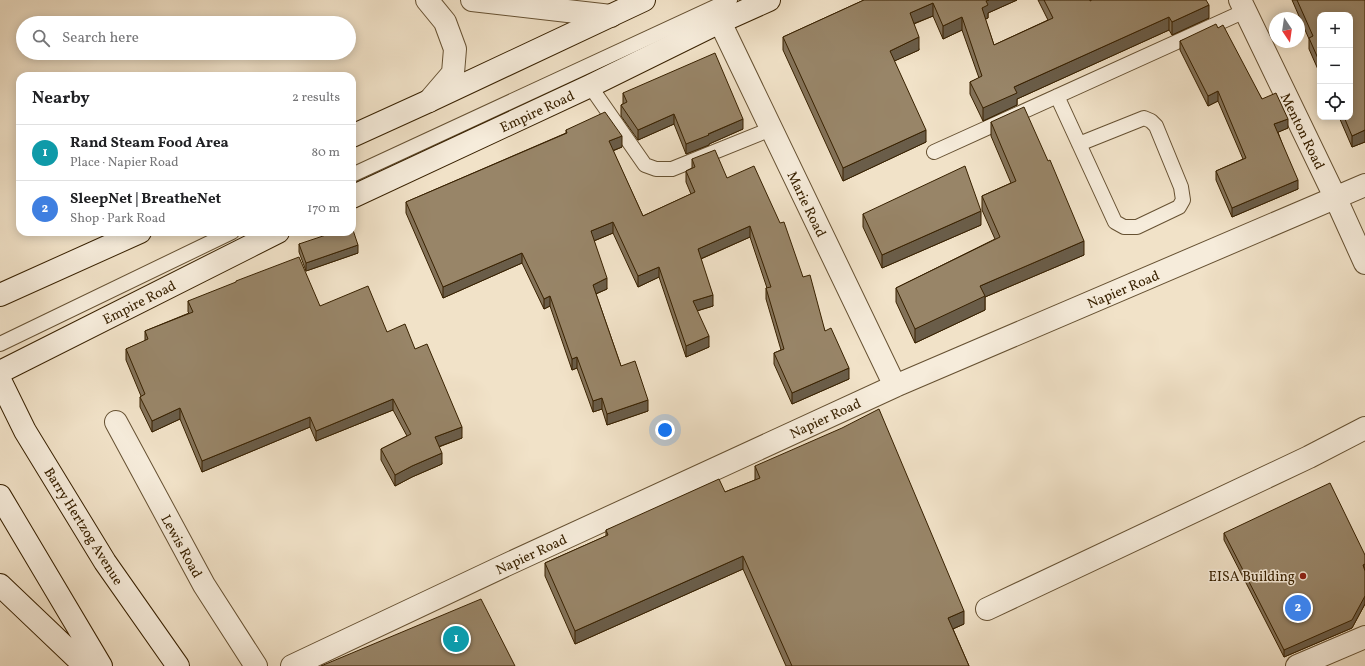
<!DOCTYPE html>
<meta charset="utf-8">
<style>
body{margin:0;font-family:Vollkorn,serif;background:#f2f2f2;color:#202124}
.controls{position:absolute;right:12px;top:12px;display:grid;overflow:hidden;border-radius:8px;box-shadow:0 2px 10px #0003}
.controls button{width:36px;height:36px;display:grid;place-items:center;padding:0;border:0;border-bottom:1px solid #e0e0e0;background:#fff;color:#202124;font:20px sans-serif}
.compass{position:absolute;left:1269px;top:12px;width:36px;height:36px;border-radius:50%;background:#fff;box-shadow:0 2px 10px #0003;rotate:167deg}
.you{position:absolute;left:665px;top:430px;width:14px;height:14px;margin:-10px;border:3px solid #fff;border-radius:50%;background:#1a73e8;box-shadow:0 0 0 6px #1a73e833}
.badge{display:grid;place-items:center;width:26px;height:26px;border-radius:50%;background:#111827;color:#fff;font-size:13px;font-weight:700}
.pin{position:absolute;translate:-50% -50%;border:2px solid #fff;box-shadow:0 1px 4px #0006}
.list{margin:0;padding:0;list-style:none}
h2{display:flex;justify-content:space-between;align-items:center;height:52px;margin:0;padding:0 16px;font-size:17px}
h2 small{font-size:13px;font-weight:400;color:#757577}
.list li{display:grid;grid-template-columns:26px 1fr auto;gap:12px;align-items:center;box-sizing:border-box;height:56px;padding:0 16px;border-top:1px solid #e0e0e0}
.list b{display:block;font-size:15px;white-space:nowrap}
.list p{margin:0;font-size:13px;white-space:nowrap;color:#757577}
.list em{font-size:13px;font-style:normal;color:#757577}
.icon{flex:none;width:22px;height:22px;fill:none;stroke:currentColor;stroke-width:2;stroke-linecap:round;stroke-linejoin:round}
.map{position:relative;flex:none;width:1365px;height:666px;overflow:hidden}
.search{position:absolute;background:#fff;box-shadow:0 2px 10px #0003;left:16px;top:16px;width:340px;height:44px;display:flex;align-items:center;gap:10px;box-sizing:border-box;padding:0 14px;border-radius:22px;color:#757577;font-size:15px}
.panel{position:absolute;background:#fff;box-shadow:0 2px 10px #0003;left:16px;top:72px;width:340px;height:164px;border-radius:12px}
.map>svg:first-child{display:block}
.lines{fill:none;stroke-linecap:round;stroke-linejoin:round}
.service-casing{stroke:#665132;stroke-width:16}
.minor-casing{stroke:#665132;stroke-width:24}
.secondary-casing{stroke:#382100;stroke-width:24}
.service{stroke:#f6ecdb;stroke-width:14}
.minor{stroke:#f6ecdb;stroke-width:22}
.secondary{stroke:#f6ecdb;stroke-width:22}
.wall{fill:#837259;stroke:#382100}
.shaded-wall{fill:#6a5d49;stroke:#382100}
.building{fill:#988568;stroke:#382100}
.poi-dot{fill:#8f2418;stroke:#f6ecdb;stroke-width:1.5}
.labels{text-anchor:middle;stroke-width:3;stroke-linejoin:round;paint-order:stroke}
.street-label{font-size:14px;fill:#382100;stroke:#f6ecdb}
.poi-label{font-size:14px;fill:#382100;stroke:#f6ecdb;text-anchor:end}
</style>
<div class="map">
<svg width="1365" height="666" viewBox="0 0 1365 666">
<rect width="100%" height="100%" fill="#f1e2c8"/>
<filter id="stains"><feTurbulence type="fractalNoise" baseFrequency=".005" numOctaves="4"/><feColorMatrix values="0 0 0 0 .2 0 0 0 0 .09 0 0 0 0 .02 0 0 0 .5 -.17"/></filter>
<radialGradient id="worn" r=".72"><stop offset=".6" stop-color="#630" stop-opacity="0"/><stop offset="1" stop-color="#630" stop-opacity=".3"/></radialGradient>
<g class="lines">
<defs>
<path id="service" d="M590,86L645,165L656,169H672L771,129
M1057,96L1115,222L1124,227H1137L1179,207L1183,200L1181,187L1156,126L1151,121L1144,118L1079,144
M934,152L1245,11
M352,175L730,0
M0,344L232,232"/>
<path id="minor" d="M427,0L445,22L455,49L453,73L429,101
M472,0L611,16
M1240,0L1336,199L1365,263
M720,22L895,386
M116,422L204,585L256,666
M987,609L1309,457L1365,428
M292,666L506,565L895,386L1365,185
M1297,666L1365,637"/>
<path id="secondary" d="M352,136L429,101L644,0
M352,197L590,86L720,22L769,0
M0,295L140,232
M0,372L278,232
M0,380L25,431L105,562L178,666
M0,496L101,666
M0,585L85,666"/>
</defs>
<!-- service casing -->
<use href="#service" class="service-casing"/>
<!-- minor casing -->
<use href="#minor" class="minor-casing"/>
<!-- secondary casing -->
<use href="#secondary" class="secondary-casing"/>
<!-- service -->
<use href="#service" class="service"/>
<!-- minor -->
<use href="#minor" class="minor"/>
<!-- secondary -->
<use href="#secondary" class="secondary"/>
</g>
<!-- wall -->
<path class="wall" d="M864,0H1017L988,13V18L985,19L994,45L1048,20L1038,0H1090V1L1209,18L1172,35L1169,30L1017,99V105L983,121L970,94V82L979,78L962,30L943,39L933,16L914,24L919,50L894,61L926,142L843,181L783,50V37Z
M1292,0H1365V142L1352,147L1339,117H1350L1320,15V74L1309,49V39Z
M1218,28L1262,99L1288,128L1278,132L1298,189L1232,217L1216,180V171L1243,159L1218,101L1208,106L1180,50V41Z
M623,93L743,129L709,144V145L686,154L674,124L638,140L621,116V105L623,104Z
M991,122L1084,255L985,297V310L915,343L896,302V288L995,239L982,210V196L1011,183L991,136Z
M566,130L622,147L613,151L643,216L691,194L686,182V171L692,168V159L727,178L803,277L825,331L849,379L792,404L774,364V353L781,350L766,299V288H767L750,237L701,259L713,306L697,311L709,347L686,357L659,277L638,287L613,233L594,241L607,289L596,294L621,366L648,411L607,425L602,409L593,412L577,368L572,370L550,306L544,309L522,263L443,298L406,213V202L566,133Z
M863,214L981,225L882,268L863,227Z
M299,244L358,253L306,271L299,252Z
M188,301L320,306L387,332L415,349L462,438L439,447L442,464L412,477L395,486L381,460V449L407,436L393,410L316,441L310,427L202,472L180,419L152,432L140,407V397L141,396L126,360V349L145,341V331L189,313L188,312Z
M755,466L964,624L953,629L969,666H786L743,569L575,644L545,576V563L606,536V530L725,492L755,480Z
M1224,533L1365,555V604L1352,628L1284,657L1224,540Z"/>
<!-- shaded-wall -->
<path class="shaded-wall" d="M989,0H1017L988,13V18L982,21V8L986,1Z
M933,3V16L910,25V13Z
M1209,5V18L1172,35V22Z
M962,17V30L943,39V26Z
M1169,17V30L1017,99V105L983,121V108L1014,87Z
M919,37V50L890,63V51Z
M1218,91V101L1208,106V96Z
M674,114V124L638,140V130Z
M743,119V129L709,144V145L686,154V144Z
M1288,119V128L1274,134V124Z
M926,130V142L843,181V168Z
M1365,130V142L1352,147V136Z
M622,136V147L609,152V141Z
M1298,180V189L1232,217V208Z
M981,211V225L882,268V255Z
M613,222V233L591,242V231Z
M750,226V237L698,260V249Z
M1084,241V255L985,297V310L915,343V329L980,286Z
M358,245V253L306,271V263Z
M522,253V263L443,298V287Z
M659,267V277L638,287V276Z
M607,278V289L593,295V285Z
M713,295V306L693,312V301Z
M550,296V306L544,309V299Z
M709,336V347L686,357V346Z
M577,357V368L572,370V359Z
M849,368V379L792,404V393Z
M602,398V409L593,412V401Z
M393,399V410L316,441V431Z
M648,400V411L607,425V414Z
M180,408V419L152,432V421Z
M310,417V427L202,472V461Z
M462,427V438L435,448V437Z
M442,453V464L412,477L395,486V475L412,466Z
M743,556V569L575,644V631Z
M1365,564V571L1363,565Z
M1365,596V604L1352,628L1284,657V650Z
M964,611V624L948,631V618Z"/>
<!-- building -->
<path class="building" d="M864,0H989L986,1L988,5L982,8L994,45L1053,18L1044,0H1090V1L1092,0H1206L1209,5L1172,22L1169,17L1014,87L1017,93L983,108L970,82L982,76L962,17L943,26L933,3L910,13L919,37L890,51L926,130L843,168L783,37Z
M1297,0H1365V130L1352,136L1344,117H1350V15H1320V63L1309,38L1313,36Z
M1216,24L1218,28L1223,25L1262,99L1276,93L1288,119L1274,124L1298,180L1232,208L1216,171L1246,158L1218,91L1208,96L1180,41Z
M715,53L743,119L708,134L709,135L686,144L674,114L638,130L621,105L627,102L623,93Z
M1024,107L1048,161L1050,160L1084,241L980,286L985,296L915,329L896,288L1000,237L982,196L1016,181L991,122Z
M605,112L622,136L609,141L643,216L695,192L686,171L695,167L692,159L715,150L727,178L754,166L780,223L784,222L803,277L810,275L825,331L831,328L849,368L792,393L774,353L784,349L766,288L771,287L750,226L698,249L713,295L693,301L709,336L686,346L659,267L638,276L613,222L591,231L607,278L593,285L621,366L635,361L648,400L607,414L602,398L593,401L577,357L572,359L550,296L544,299L522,253L443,287L406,202L567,133L566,130Z
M965,166L981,211L882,255L863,214Z
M352,227L358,245L306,263L299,244L335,232H352Z
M299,257L320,306L368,286L387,332L405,324L415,349L427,344L462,427L435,437L442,453L412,466L395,475L381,449L411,434L393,399L316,431L310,417L202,461L180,408L152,421L140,397L145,394L126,349L148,339L145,331L193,312L188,301L236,282V281Z
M879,409L964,611L948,618L969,666H792L743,556L575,631L545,563L608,535L606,530L719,479L725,492L760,478L755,466L842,428Z
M1330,483L1365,555V564L1363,565L1365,571V596L1352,620L1284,650L1224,533Z
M481,599L515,666H321Z"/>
<!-- markers -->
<circle class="poi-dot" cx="1303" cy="576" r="4"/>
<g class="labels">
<!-- street labels -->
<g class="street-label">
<text transform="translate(537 111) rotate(-25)" y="5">Empire Road</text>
<text transform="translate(1303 131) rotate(64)" y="5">Menton Road</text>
<text transform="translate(807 204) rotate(64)" y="5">Marie Road</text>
<text transform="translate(1123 289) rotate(-23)" y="5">Napier Road</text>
<text transform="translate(139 302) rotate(-27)" y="5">Empire Road</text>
<text transform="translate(825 418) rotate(-25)" y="5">Napier Road</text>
<text transform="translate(84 526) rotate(58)" y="5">Barry Hertzog Avenue</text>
<text transform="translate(182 546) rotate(61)" y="5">Lewis Road</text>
<text transform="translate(531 554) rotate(-25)" y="5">Napier Road</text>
</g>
<!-- poi labels -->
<g class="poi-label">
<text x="1295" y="581">EISA Building</text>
</g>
</g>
<rect width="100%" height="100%" filter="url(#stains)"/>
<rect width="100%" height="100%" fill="url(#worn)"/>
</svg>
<div class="controls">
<button>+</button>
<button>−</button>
<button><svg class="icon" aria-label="locate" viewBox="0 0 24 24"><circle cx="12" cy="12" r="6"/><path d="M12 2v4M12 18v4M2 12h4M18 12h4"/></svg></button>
</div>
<svg class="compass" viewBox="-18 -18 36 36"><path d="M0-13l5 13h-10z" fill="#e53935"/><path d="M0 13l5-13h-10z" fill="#757577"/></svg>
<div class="you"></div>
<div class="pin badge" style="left:456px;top:639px;background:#0f9aa8">1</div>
<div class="pin badge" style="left:1298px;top:608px;background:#3f7fe0">2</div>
<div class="search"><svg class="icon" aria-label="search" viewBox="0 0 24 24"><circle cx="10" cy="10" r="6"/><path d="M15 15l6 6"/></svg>Search here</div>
<section class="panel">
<h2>Nearby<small>2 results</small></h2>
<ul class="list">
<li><span class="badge" style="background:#0f9aa8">1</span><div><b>Rand Steam Food Area</b><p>Place · Napier Road</p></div><em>80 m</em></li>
<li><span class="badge" style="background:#3f7fe0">2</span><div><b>SleepNet | BreatheNet</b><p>Shop · Park Road</p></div><em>170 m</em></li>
</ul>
</section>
</div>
